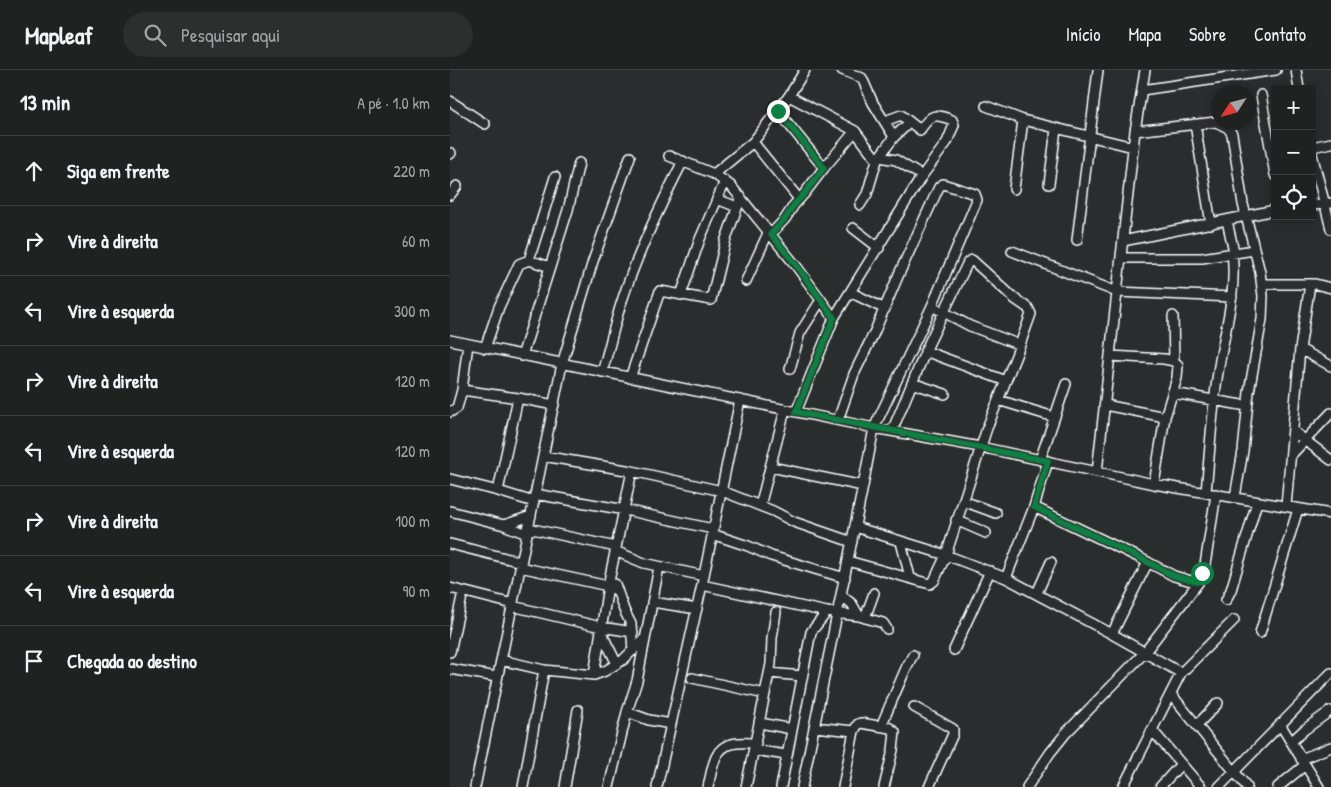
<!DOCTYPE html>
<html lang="pt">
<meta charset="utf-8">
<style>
body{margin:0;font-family:"Patrick Hand",sans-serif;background:#2d2f2f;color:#f1f3f6}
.controls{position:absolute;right:15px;top:15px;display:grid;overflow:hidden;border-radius:0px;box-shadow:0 2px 12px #0003}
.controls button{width:45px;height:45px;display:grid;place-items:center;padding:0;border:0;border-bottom:1px solid #3d3f40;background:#202222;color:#f1f3f6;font:25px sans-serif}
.compass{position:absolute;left:761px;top:15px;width:45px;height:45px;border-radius:50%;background:#202222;box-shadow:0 2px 12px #0003;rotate:234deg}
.stop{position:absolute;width:15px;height:15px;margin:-11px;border:4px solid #0b8043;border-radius:50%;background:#fff}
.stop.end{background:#0b8043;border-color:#fff;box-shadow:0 1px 5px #0008}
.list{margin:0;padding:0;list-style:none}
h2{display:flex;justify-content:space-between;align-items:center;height:65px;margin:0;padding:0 20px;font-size:21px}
h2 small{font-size:16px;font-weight:400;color:#a2a4a5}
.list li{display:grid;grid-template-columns:32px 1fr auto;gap:15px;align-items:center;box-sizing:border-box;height:70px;padding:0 20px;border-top:1px solid #3d3f40}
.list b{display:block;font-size:19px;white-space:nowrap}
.list em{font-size:16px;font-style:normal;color:#a2a4a5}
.icon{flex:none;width:28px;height:28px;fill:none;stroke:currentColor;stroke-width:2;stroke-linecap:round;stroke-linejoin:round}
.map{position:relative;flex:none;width:881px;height:717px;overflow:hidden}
header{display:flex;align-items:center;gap:30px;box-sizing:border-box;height:70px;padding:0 25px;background:#202222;border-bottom:1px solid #3d3f40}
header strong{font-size:24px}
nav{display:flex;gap:28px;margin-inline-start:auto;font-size:18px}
.search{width:350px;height:45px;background:#2d2f2f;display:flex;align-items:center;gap:12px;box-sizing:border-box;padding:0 18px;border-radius:28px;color:#a2a4a5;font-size:19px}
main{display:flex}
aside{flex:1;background:#202222}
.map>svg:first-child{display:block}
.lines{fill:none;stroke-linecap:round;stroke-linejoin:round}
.minor-casing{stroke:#fff;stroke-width:12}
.minor{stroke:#2a2d2e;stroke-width:9}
.route{stroke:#0b8043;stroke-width:6}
</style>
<header>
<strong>Mapleaf</strong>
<div class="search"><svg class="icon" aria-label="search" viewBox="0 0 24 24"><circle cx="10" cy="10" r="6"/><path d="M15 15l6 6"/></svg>Pesquisar aqui</div>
<nav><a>Início</a><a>Mapa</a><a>Sobre</a><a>Contato</a></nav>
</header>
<main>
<aside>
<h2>13 min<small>A pé · 1.0 km</small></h2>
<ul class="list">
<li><svg class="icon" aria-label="ahead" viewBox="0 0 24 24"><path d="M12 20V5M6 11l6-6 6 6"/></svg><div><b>Siga em frente</b></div><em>220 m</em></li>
<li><svg class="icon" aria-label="right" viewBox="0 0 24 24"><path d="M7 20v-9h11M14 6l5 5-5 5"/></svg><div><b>Vire à direita</b></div><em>60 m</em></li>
<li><svg class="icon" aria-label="left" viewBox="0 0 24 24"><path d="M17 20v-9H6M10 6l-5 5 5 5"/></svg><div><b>Vire à esquerda</b></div><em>300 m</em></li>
<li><svg class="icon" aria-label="right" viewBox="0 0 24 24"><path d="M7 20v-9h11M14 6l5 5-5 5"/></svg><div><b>Vire à direita</b></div><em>120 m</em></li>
<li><svg class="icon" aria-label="left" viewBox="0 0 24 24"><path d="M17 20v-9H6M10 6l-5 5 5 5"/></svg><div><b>Vire à esquerda</b></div><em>120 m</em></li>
<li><svg class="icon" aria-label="right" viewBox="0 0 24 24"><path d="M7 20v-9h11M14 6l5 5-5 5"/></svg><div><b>Vire à direita</b></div><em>100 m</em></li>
<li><svg class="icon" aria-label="left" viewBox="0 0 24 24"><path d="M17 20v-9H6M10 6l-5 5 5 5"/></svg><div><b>Vire à esquerda</b></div><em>90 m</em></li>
<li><svg class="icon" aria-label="arrive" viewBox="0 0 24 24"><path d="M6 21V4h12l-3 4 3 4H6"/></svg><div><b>Chegada ao destino</b></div></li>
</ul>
</aside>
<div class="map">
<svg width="881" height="717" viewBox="0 0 881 717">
<rect width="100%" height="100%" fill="#2a2d2e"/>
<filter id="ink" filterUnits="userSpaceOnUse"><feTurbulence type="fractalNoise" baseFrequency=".02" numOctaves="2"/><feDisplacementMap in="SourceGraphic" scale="10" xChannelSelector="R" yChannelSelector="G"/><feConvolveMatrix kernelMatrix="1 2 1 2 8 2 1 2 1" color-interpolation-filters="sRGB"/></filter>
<g filter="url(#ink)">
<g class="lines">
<defs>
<path id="minor" d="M392,0L412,8L423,33L444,67
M846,0L849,19
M692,20L826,0
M811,25L825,105
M339,26L405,61L427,90L417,124L410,135
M0,31L35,54
M536,36L573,50L683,77
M328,41L374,98
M745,54L761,154
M685,61L766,52L778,58L782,64L793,134L810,202L813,226L812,249L799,322L793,381L785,427
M303,72L349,129
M862,77L881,73
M0,84L1,83
M862,84L881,159
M219,86L264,104L281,116L347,197L384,248
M430,87L446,90L472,106
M427,90L444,67L460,52
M264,104L303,72L339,26L355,0
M599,114L606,59
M564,119L573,50
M0,125L7,116
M267,129L287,137
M862,135L881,133
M777,151L784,182
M403,158L429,178
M321,164L335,149L344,135L354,124L374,98L405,61
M627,170L648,0
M673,171L825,140
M562,181L667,222L782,227
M671,188H752L804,180
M79,190L105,107
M296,211L319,161
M812,214H865L881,218
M400,222L435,239
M231,225L250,169L275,111
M482,236L520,256L570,275
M723,246L724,291
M0,270L424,358L530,377L704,414L881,444
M35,278L49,237L69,194L79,190L100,197
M850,279L881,296
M475,281L556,311
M72,286L118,140L129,93
M660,286L714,289L724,291L728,295L727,308L715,347L704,414
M340,299L350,263L371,230
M152,302C160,277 165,250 174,225C189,179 211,134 233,91
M180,308L210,221L261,230L276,169L291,127
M462,313L495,324
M12,320L18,274
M723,323L797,336
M548,330L604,347
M655,335L715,347
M0,342L7,338L12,320L68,328L104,335
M346,342L384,248L472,106L497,72L504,55L502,50C485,43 481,44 470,60L451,45L435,51
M843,361L881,390
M842,384L881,343
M93,386L182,401L272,421L323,441L344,452L402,472
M590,390L616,314
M321,397L413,416
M647,402L685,61L695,0
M0,409L48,421L84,432
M48,421L68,328
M756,422C760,380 762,338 769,296C775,259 787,222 782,183
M85,424L175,440L263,459
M513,431L546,443
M310,436L335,340
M836,436L850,279L860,214
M584,437L688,487L724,506L748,513
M0,441L54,455L77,464
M506,450L536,463
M54,455L81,446
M405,457L496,485L556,508L662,564L731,603
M78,458L166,477
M262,464L298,476L321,486L395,508
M451,472L460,507
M0,474L71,492
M165,481L194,493L254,506
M398,491L480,514L484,511L496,485L537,358L567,283L581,244L578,238L565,229L522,190L518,192L479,273L442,361
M70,497L158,516L166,520
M556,508L584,437L598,391
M165,514L174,540L181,554L183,581
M252,515L377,542L409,546L433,553L437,559
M0,518L63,534
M587,523L601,492
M391,525L402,534L409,546
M776,530L781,520L807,432
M202,532L247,539
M62,536L151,557L183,562
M415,548L424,523
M151,562L167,594
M810,563L848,439
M662,564L698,492
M504,580L540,501
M0,582L13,522
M51,590L94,600L144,605L155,601L173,590L194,569
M0,599L47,607
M319,603L352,606
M144,605L158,516L182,401
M242,608L315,624
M721,624L797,717
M464,637L503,659V664L479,717
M177,642L199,650L221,654
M310,653L342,659
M830,654L869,717
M747,655L768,633
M431,656L456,598L463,585
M364,657L404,661
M702,660L751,717
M841,672L854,660L880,641
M304,680L336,685
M851,689L881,677
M25,717L112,294L143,191L180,87
M73,717L94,600
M115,717L128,640
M159,717L177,642L187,611L209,497
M207,717L252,515L290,330
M258,717C262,702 263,677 282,674C289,672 298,673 306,673
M296,717L321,594L322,568L326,542
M331,717L361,562L377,542
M352,717L413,416L424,358L482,236L527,130L525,124L493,114L489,117L449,204L424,263L404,304L388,350
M393,717L404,661L408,654L411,653L440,658L445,662L443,680L434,717
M577,717L600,683L616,663L695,582L748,513L755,495L766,424
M673,717L731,603L784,550
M710,717L731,694
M769,717L881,603
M828,717L855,695"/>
</defs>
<!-- minor casing -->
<use href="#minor" class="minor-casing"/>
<!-- minor -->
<use href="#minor" class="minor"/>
</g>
</g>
<g class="lines" filter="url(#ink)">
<!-- route -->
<path class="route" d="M328,41L374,98L354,124L344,135L335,149L321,164L347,196L384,248L346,342L598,391L584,437L688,487L724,506L748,512L752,503"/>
</g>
</svg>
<div class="controls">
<button>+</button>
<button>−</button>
<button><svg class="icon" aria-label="locate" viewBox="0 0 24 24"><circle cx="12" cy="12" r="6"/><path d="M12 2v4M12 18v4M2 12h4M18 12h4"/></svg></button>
</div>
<svg class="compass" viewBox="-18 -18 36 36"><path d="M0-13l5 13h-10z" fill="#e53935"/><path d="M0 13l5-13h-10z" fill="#a2a4a5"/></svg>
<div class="stop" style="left:752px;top:503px"></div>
<div class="stop end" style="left:328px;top:41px"></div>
</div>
</main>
